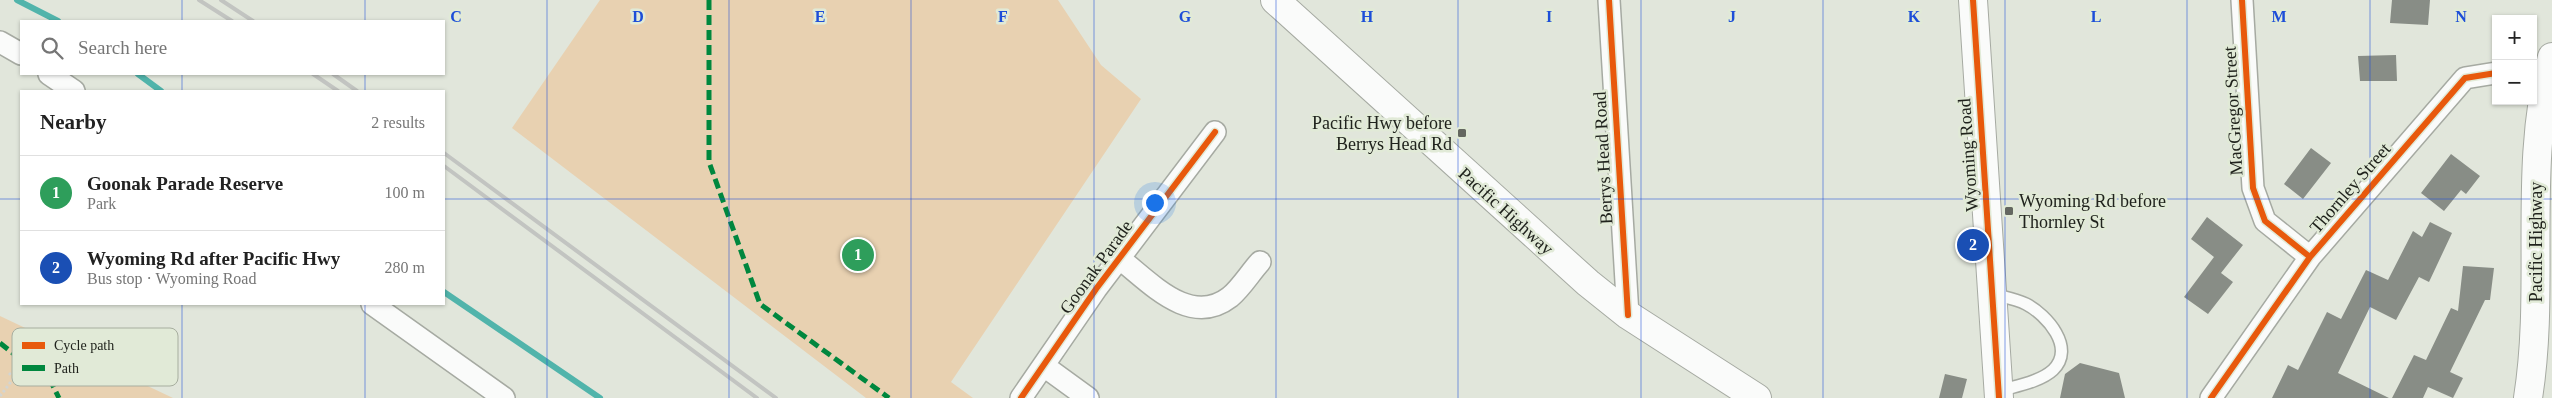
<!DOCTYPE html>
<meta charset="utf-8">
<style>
body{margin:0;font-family:Georgia,serif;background:#f6f6f6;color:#222}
.controls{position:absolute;right:15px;top:15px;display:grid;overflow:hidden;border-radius:0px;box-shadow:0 1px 4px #0004}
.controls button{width:45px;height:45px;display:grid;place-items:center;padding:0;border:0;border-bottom:1px solid #e0e0e0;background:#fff;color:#222;font:25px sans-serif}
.you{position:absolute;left:1154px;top:202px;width:18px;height:18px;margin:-12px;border:4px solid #fff;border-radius:50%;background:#1a73e8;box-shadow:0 0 0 8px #1a73e833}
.badge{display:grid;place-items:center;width:32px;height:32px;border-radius:50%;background:#2563eb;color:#fff;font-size:16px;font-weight:700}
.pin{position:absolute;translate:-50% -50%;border:2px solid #fff;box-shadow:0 1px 5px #0006}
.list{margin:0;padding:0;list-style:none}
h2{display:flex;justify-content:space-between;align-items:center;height:65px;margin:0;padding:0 20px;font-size:21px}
h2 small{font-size:16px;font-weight:400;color:#767676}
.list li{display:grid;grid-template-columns:32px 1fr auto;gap:15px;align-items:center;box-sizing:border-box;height:75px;padding:0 20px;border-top:1px solid #e0e0e0}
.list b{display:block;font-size:19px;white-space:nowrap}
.list p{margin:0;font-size:16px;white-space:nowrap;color:#767676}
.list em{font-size:16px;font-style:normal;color:#767676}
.icon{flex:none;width:28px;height:28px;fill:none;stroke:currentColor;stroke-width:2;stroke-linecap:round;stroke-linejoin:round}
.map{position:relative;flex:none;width:2552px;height:398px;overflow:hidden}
.search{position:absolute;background:#fff;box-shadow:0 1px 4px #0004;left:20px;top:20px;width:425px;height:55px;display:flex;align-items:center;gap:12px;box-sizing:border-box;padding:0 18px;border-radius:0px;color:#767676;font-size:19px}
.panel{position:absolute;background:#fff;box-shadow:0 1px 4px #0004;left:20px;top:90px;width:425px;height:215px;border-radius:0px}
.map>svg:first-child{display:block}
.green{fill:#e8d1b1}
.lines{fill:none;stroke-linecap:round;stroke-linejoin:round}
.stream{stroke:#51b4ab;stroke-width:6}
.building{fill:#888d86}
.service-casing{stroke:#a6aaa2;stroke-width:14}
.minor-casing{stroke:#a6aaa2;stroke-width:24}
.tertiary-casing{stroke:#a6aaa2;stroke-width:30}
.primary-casing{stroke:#a6aaa2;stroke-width:30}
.path{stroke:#d3d5d2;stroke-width:3;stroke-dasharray:2.5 2.5;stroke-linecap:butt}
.service{stroke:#fafbfa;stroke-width:11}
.minor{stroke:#fafbfa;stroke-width:21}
.tertiary{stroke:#fafbfa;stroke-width:28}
.primary{stroke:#fafbfa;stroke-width:28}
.rail{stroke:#c2c4c1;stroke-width:4}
.quiet{stroke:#00873e;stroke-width:5;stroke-dasharray:10 5;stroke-linecap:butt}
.cycleway-casing{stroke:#e1ead7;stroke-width:9}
.cycleway{stroke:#e8590c;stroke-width:6}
.grid{fill:none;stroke:#1d4ed8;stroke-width:1;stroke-opacity:0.55}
.poi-dot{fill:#646760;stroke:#e1ead7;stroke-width:2}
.labels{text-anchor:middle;stroke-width:5;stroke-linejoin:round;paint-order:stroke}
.street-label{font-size:18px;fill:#20231d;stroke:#e1ead7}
.poi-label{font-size:18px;fill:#20231d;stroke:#e1ead7;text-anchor:end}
.key{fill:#e1ead7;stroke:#a7ae9f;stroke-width:1}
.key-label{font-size:14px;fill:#20231d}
.grid-label{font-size:16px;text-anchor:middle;font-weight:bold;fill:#1d4ed8;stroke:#e1ead7;stroke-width:5;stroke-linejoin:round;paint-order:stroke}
</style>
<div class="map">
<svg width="2552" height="398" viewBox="0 0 2552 398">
<rect width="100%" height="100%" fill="#e1e6db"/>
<!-- green -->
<path class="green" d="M600,0H1058L1101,65L1141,99L951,382L973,398H866L512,128Z
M0,316L173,398H0Z"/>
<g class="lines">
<!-- stream -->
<path class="stream" d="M17,0L58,21
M138,74L161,91
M444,292L600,398"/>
</g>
<!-- building -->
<path class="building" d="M2392,0H2430L2428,25L2390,23Z
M2396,55L2397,81H2360L2358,56Z
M2311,148L2331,163L2303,199L2284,184Z
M2451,154L2480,176L2466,194L2461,190L2444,211L2421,193Z
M2207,217L2243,245L2221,273L2233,282L2208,314L2184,297L2214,257L2191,239Z
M2430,222L2452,233L2429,282L2419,277L2396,320L2370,307L2338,373L2389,398H2272L2288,365L2298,370L2327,312L2341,319L2366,270L2388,280L2413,231L2422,237Z
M2463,266L2494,268L2490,300H2485L2450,372L2463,378L2453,398L2428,387L2423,398H2392L2414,355L2426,360L2451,308L2458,311Z
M2080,363L2119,373L2125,398H2060L2065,374Z
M1945,374L1967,379L1962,398H1939Z"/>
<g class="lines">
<defs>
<path id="service" d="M1993,294C2004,297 2016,299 2026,304C2047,315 2076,348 2053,370C2040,382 2015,386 1999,391"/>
<path id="minor" d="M1609,0L1628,315
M2242,0L2253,188L2265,221L2310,257
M0,42L21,54
M49,74L74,91
M1120,259C1150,282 1190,328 1230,297C1241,288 1250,273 1260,262
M372,304L504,398
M1044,366L1088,398
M1021,398L1096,289L1215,132
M2211,398L2310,257L2465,78L2496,73"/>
<path id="tertiary" d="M1973,0L1999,398"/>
<path id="primary" d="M1275,0L1588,283L1628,315L1757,398
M2528,398C2546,285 2522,168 2552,57"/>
</defs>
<!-- service casing -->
<use href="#service" class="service-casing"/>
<!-- minor casing -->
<use href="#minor" class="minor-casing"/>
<!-- tertiary casing -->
<use href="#tertiary" class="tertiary-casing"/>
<!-- primary casing -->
<use href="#primary" class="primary-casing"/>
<!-- path -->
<path class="path" d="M9,373L18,382
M0,396L14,378"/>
<!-- service -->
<use href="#service" class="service"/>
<!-- minor -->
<use href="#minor" class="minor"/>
<!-- tertiary -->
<use href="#tertiary" class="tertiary"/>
<!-- primary -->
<use href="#primary" class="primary"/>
<!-- rail -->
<path class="rail" d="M199,0L232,21
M221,0L253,21
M313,74L338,91
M333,74L357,91
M444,153L776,398
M444,166L757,398"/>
<!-- quiet -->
<path class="quiet" d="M709,0V162L760,304L889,398
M0,343L52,384L59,398"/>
<defs>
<path id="cycleway" d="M1609,0L1628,315
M1973,0L1999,398
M2242,0L2253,188L2265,221L2310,257
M1021,398L1096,289L1215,132
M2211,398L2310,257L2465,78L2496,73"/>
</defs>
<!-- cycleway casing -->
<use href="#cycleway" class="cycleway-casing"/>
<!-- cycleway -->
<use href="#cycleway" class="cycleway"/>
</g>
<!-- grid -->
<path class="grid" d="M182,0V21M365,0V21M547,0V398M729,0V398M911,0V398M1094,0V398M1276,0V398M1458,0V398M1641,0V398M1823,0V398M2005,0V398M2187,0V398M2370,0V398M182,74V91M365,74V91M0,199H21M444,199H2552M182,304V398M365,304V398"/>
<!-- markers -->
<g class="poi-dot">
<rect x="1457" y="128" width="10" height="10" rx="2.5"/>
<rect x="2004" y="206" width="10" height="10" rx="2.5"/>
</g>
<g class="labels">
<!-- street labels -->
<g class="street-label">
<text transform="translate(2233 111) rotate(-93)" y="6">MacGregor Street</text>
<text transform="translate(1968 155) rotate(-94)" y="6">Wyoming Road</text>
<text transform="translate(1603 158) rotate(-93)" y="6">Berrys Head Road</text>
<text transform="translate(2350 188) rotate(-49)" y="6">Thornley Street</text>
<text transform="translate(1506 211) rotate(42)" y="6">Pacific Highway</text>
<text transform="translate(2536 242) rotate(-90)" y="6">Pacific Highway</text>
<text transform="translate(1096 267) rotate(-54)" y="6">Goonak Parade</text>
</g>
<!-- poi labels -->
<g class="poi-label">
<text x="1452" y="129">Pacific Hwy before<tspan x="1452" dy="21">Berrys Head Rd</tspan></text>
<text x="2019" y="207" text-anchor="start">Wyoming Rd before<tspan x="2019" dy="21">Thornley St</tspan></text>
</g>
</g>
<!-- legend -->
<rect x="12" y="328" width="166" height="58" rx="8" class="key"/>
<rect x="22" y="342" width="23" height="7" fill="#e8590c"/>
<rect x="22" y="365" width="23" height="6" fill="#00873e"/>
<g class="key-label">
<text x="54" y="350">Cycle path</text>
<text x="54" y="373">Path</text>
</g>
<g class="grid-label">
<text x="456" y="22">C</text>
<text x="638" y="22">D</text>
<text x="820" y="22">E</text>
<text x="1003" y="22">F</text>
<text x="1185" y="22">G</text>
<text x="1367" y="22">H</text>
<text x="1549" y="22">I</text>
<text x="1732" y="22">J</text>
<text x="1914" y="22">K</text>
<text x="2096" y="22">L</text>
<text x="2279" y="22">M</text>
<text x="2461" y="22">N</text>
</g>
</svg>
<div class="controls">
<button>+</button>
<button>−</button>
</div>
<div class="you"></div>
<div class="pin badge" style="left:858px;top:255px;background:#2e9e5b">1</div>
<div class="pin badge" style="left:1973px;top:245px;background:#1a4fb4">2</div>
<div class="search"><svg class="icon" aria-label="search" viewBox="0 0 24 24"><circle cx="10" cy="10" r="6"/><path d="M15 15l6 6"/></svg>Search here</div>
<section class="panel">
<h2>Nearby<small>2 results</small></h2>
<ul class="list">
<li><span class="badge" style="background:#2e9e5b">1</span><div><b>Goonak Parade Reserve</b><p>Park</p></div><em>100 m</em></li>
<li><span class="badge" style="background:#1a4fb4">2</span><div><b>Wyoming Rd after Pacific Hwy</b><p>Bus stop · Wyoming Road</p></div><em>280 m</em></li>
</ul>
</section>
</div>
